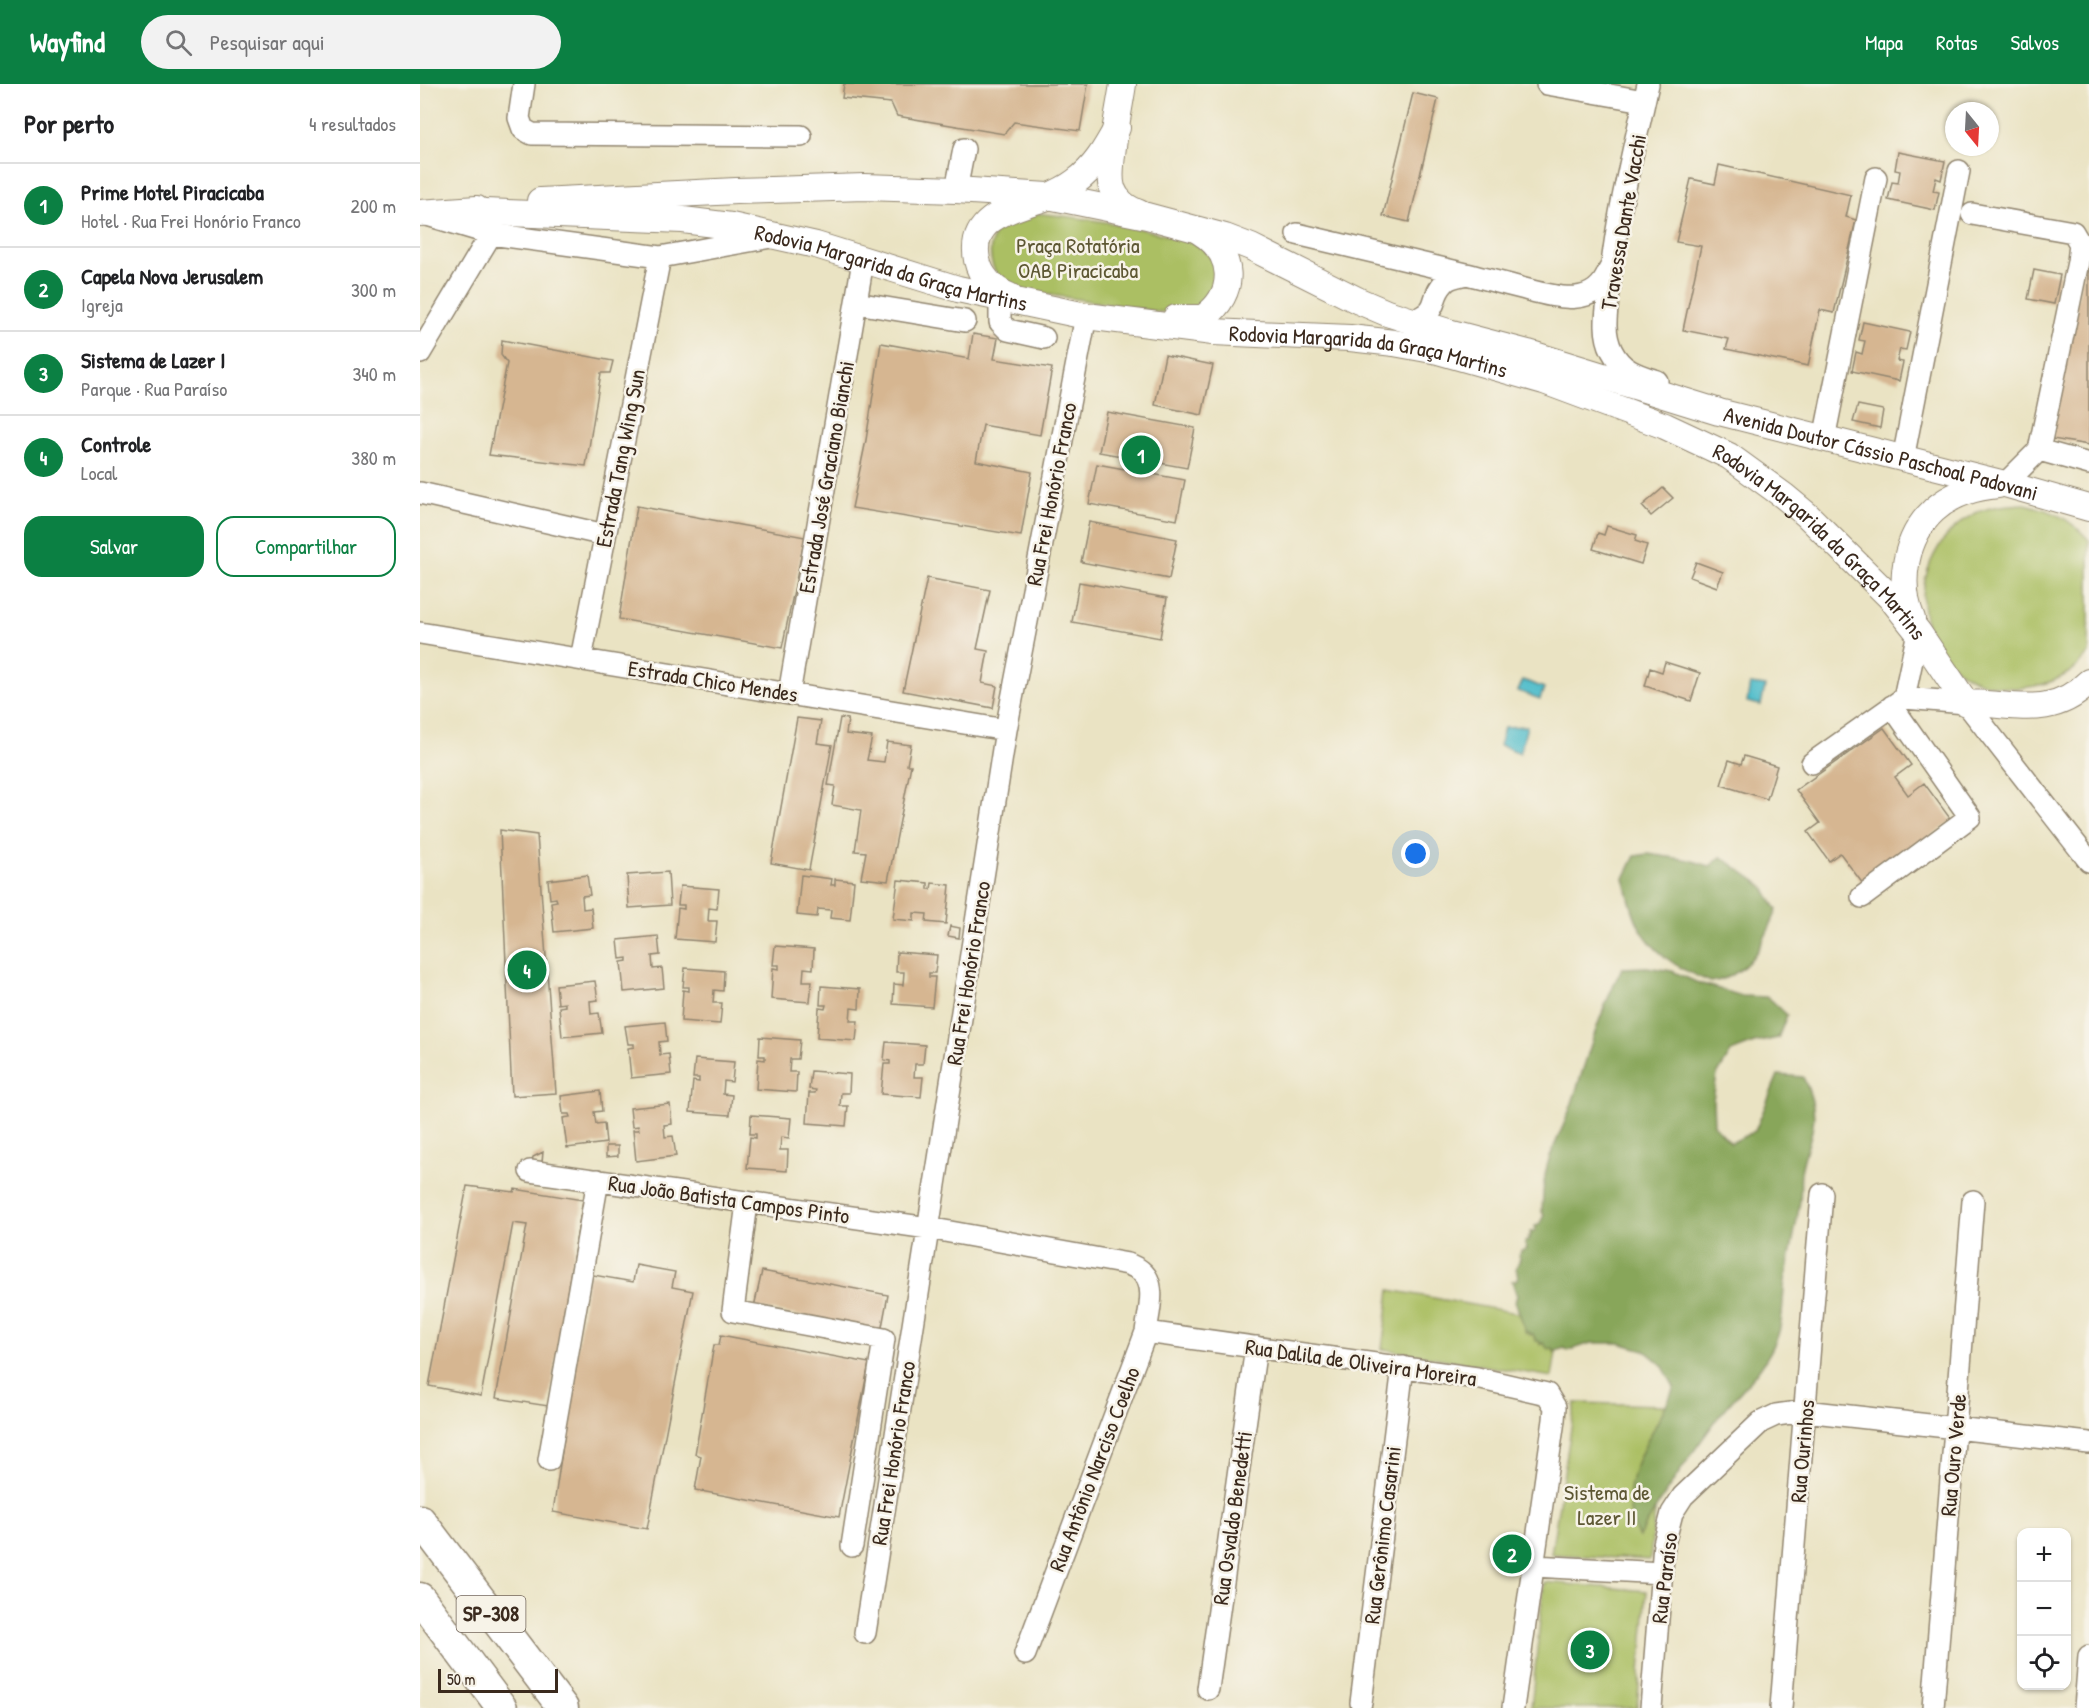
<!DOCTYPE html>
<html lang="pt">
<meta charset="utf-8">
<style>
body{margin:0;font-family:"Patrick Hand",sans-serif;background:#f2f2f2;color:#202124}
.controls{position:absolute;right:18px;bottom:18px;display:grid;overflow:hidden;border-radius:12px;box-shadow:0 2px 4px #0004}
.controls button{width:54px;height:54px;display:grid;place-items:center;padding:0;border:0;border-bottom:2px solid #e0e0e0;background:#fff;color:#202124;font:30px sans-serif}
.compass{position:absolute;left:1525px;top:18px;width:54px;height:54px;border-radius:50%;background:#fff;box-shadow:0 2px 4px #0004;rotate:162deg}
.scale{position:absolute;left:18px;bottom:15px;width:120px;box-sizing:border-box;padding-left:6px;border:3px solid #3b2a1e;border-top:0;font-size:16px;line-height:21px;white-space:nowrap;color:#3b2a1e;-webkit-text-stroke:4px #f7f3e8;paint-order:stroke}
.you{position:absolute;left:996px;top:770px;width:21px;height:21px;margin:-15px;border:4px solid #fff;border-radius:50%;background:#1a73e8;box-shadow:0 0 0 9px #1a73e833}
.badge{display:grid;place-items:center;width:39px;height:39px;border-radius:50%;background:#0b8043;color:#fff;font-size:20px;font-weight:700}
.pin{position:absolute;translate:-50% -50%;border:3px solid #fff;box-shadow:0 2px 6px #0006}
.list{margin:0;padding:0;list-style:none}
h2{display:flex;justify-content:space-between;align-items:center;height:78px;margin:0;padding:0 24px;font-size:26px}
h2 small{font-size:20px;font-weight:400;color:#757577}
.list li{display:grid;grid-template-columns:39px 1fr auto;gap:18px;align-items:center;box-sizing:border-box;height:84px;padding:0 24px;border-top:2px solid #e0e0e0}
.list b{display:block;font-size:22px;white-space:nowrap}
.list p{margin:0;font-size:20px;white-space:nowrap;color:#757577}
.list em{font-size:20px;font-style:normal;color:#757577}
.actions{display:flex;gap:12px;padding:18px 24px}
.actions a{flex:1;padding:14px 0;border:2px solid #0b8043;border-radius:18px;text-align:center;font-size:21px;color:#0b8043}
.actions .main{background:#0b8043;color:#fff}
.icon{flex:none;width:33px;height:33px;fill:none;stroke:currentColor;stroke-width:2;stroke-linecap:round;stroke-linejoin:round}
.map{position:relative;flex:none;width:1669px;height:1624px;overflow:hidden}
header{display:flex;align-items:center;gap:36px;box-sizing:border-box;height:84px;padding:0 30px;background:#0b8043;color:#fff}
header strong{font-size:28px}
nav{display:flex;gap:33px;margin-inline-start:auto;font-size:21px}
.search{width:420px;height:54px;background:#f2f2f2;display:flex;align-items:center;gap:15px;box-sizing:border-box;padding:0 21px;border-radius:33px;color:#757577;font-size:22px}
main{display:flex}
aside{flex:1;background:#fff}
.map>svg:first-child{display:block}
.green{fill:#abbf64;stroke:#737441;stroke-width:1.5}
.forest{fill:#88a65a;stroke:#62683c;stroke-width:1.5}
.water{fill:#51bdcb;stroke:#467474;stroke-width:1.5}
.building{fill:#d6b691}
.lines{fill:none;stroke-linecap:round;stroke-linejoin:round}
.minor-casing{stroke:#928670;stroke-width:24}
.major-casing{stroke:#928670;stroke-width:28}
.highway-casing{stroke:#928670;stroke-width:33}
.minor{stroke:#fff;stroke-width:21}
.major{stroke:#fff;stroke-width:26}
.highway{stroke:#fff;stroke-width:30}
.labels{text-anchor:middle;stroke-width:5;stroke-linejoin:round;paint-order:stroke}
.shield{fill:#f7f3e8;stroke:#73665b;stroke-width:1.5}
.shield-label{font-size:21px;font-weight:bold;fill:#3b2a1e}
.street-label{font-size:22px;fill:#3b2a1e;stroke:#f7f3e8}
.park-label{font-size:22px;fill:#5d5733;stroke:#f7f3e8}
</style>
<header>
<strong>Wayfind</strong>
<div class="search"><svg class="icon" aria-label="search" viewBox="0 0 24 24"><circle cx="10" cy="10" r="6"/><path d="M15 15l6 6"/></svg>Pesquisar aqui</div>
<nav><a>Mapa</a><a>Rotas</a><a>Salvos</a></nav>
</header>
<main>
<aside>
<h2>Por perto<small>4 resultados</small></h2>
<ul class="list">
<li><span class="badge">1</span><div><b>Prime Motel Piracicaba</b><p>Hotel · Rua Frei Honório Franco</p></div><em>200 m</em></li>
<li><span class="badge">2</span><div><b>Capela Nova Jerusalem</b><p>Igreja</p></div><em>300 m</em></li>
<li><span class="badge">3</span><div><b>Sistema de Lazer I</b><p>Parque · Rua Paraíso</p></div><em>340 m</em></li>
<li><span class="badge">4</span><div><b>Controle</b><p>Local</p></div><em>380 m</em></li>
</ul>
<div class="actions"><a class="main">Salvar</a><a>Compartilhar</a></div>
</aside>
<div class="map">
<svg width="1669" height="1624" viewBox="0 0 1669 1624">
<rect width="100%" height="100%" fill="#f7f3e8"/>
<filter id="ink" filterUnits="userSpaceOnUse"><feTurbulence type="fractalNoise" baseFrequency=".0167" numOctaves="2"/><feDisplacementMap in="SourceGraphic" scale="12" xChannelSelector="R" yChannelSelector="G"/><feConvolveMatrix kernelMatrix="1 2 1 2 8 2 1 2 1" color-interpolation-filters="sRGB"/></filter>
<filter id="wash" filterUnits="userSpaceOnUse"><feTurbulence type="fractalNoise" baseFrequency=".008" numOctaves="4" result="noise"/><feDisplacementMap in="SourceGraphic" scale="24" xChannelSelector="R" yChannelSelector="G"/><feGaussianBlur stdDeviation="1.35" result="paint"/><feColorMatrix in="noise" values="0 0 0 0 0 0 0 0 0 0 0 0 0 0 0 0 0 1.4 0 .05"/><feComposite in="paint" operator="in"/></filter>
<g filter="url(#wash)">
<rect width="100%" height="100%" fill="#eae3c3"/>
<!-- green -->
<path class="green" d="M614,129C658,133 702,139 745,151C755,153 767,155 776,160C796,170 803,195 789,214C787,216 786,220 784,221C774,228 750,228 739,228L593,205C575,195 567,177 572,157C573,153 575,148 579,145C588,138 603,134 614,129Z
M1605,420C1634,427 1649,434 1669,456V569C1663,575 1657,584 1650,588C1605,617 1541,606 1514,558C1489,513 1509,456 1552,431C1568,422 1587,421 1605,420Z
M970,1206L1141,1237L1132,1293L962,1265Z
M1155,1319L1246,1321L1230,1476L1131,1470Z
M1124,1498L1227,1507L1217,1624H1111Z"/>
<!-- forest -->
<path class="forest" d="M1228,770L1269,776L1290,782L1301,773L1343,802L1357,826C1344,858 1330,892 1291,898C1262,887 1232,869 1218,840C1211,826 1208,809 1204,794L1215,772Z
M1227,883L1252,887L1276,898L1322,912L1348,913L1367,931L1358,954L1334,959L1311,968L1297,991L1293,1016L1294,1041L1311,1059L1335,1047L1358,991L1383,993C1390,1008 1396,1024 1393,1041C1391,1057 1383,1073 1381,1089C1380,1098 1381,1108 1380,1117C1376,1144 1370,1170 1365,1197C1362,1215 1364,1234 1358,1251C1346,1285 1318,1308 1297,1335C1269,1373 1242,1412 1219,1453C1214,1446 1213,1440 1211,1432C1201,1383 1239,1345 1254,1303L1242,1281L1224,1266L1199,1259H1171L1148,1267L1144,1264L1134,1268L1133,1264L1129,1265L1125,1262L1123,1259L1120,1260L1119,1257H1116L1113,1250L1110,1251L1109,1248L1106,1249L1095,1217L1097,1212L1092,1197L1096,1196L1098,1192L1096,1184L1100,1175L1099,1171L1101,1167L1107,1165L1105,1158L1109,1156L1108,1153L1111,1152L1110,1148L1116,1146L1115,1142L1119,1141L1124,1131L1122,1128C1123,1110 1123,1091 1130,1073C1136,1056 1145,1040 1151,1022C1167,975 1179,928 1202,884Z"/>
<!-- water -->
<path class="water" d="M1103,596L1124,604L1120,615L1098,607Z
M1330,600L1345,602L1341,621L1327,618Z
M1107,642L1100,669L1080,661L1084,643Z"/>
<g id="blocks">
<!-- building -->
<path class="building" d="M424,0H668L660,47L594,38L584,50L477,32L471,19L422,14Z
M993,9L1018,15L989,138L963,132Z
M1478,68L1525,77L1521,96L1516,94L1513,107L1519,108L1515,126L1468,116L1472,98L1478,99L1480,87L1475,86Z
M1299,81L1431,111L1426,133L1436,136L1414,229L1400,226L1388,282L1306,265L1309,255L1263,246L1281,162L1256,158L1271,95L1295,100Z
M1668,157H1669V361L1632,355Z
M1614,186L1640,191L1634,220L1608,215Z
M1443,238L1490,248L1486,266L1480,265L1477,277L1483,278L1479,297L1432,287L1436,268L1442,270L1445,257L1439,256Z
M553,250L578,254L574,275L632,284L620,351L563,341L556,377L612,388L601,452L432,424L446,356L461,259L549,275Z
M82,256L193,277L190,289H181L166,382L69,371L87,279L81,271Z
M745,271L793,281L782,331L735,321Z
M1438,321L1463,326L1460,344L1433,338Z
M687,328L775,344L767,384L679,368Z
M677,380L765,396L757,436L669,420Z
M1243,404L1253,414L1231,432L1222,422Z
M217,422L385,453L362,564L199,535Z
M669,438L757,455L749,495L661,478Z
M1187,442L1217,451L1215,457L1227,461L1221,480L1173,465L1178,449L1184,451Z
M1276,478L1303,488L1297,503L1270,493Z
M507,494L570,506L557,565L568,567L562,599L577,602L573,624L483,607Z
M659,498L747,514L740,554L652,538Z
M1245,578L1280,589L1271,617L1225,602L1230,584L1242,588Z
M377,634L401,637L397,659L412,661L389,786L351,779Z
M420,634L428,635L426,650L452,653L447,676L464,678L467,658L491,661L487,681H491L468,797L441,794L446,768L435,767L441,726L412,721L415,702L408,701Z
M1464,644L1491,681L1475,693L1488,711L1504,699L1532,737L1443,800L1420,769L1409,777L1388,748L1400,739L1376,706Z
M1324,672L1357,682L1347,715L1301,701L1309,676L1321,680Z
M80,746L117,751L136,1009L92,1012Z
M248,788L250,821L209,824L207,791Z
M167,791L170,811L162,812L163,825L171,824L173,844L134,848L131,818L137,817L136,814L130,815L128,796Z
M381,791L412,795L411,801H415V795L434,797L430,836L410,834L411,826L398,825L397,833L377,831Z
M478,796L508,799V805H511L512,799L530,801L526,840L506,838L507,830L494,829V837L473,835Z
M260,802L299,805L297,825L289,824L288,837H297L295,858L255,855L258,824L264,825V821H258Z
M530,842L540,844L539,854L528,852Z
M238,852L240,871L232,872L233,885L242,884L244,904L204,908L201,878L207,877V874L200,875L198,856Z
M355,862L394,865L393,885L384,884L383,897H392L390,918L351,915L353,884L359,885V881H353Z
M477,868L517,871L515,889H509V893H515L512,923L473,920L474,900L483,901L484,888H476Z
M265,884L304,887L303,907L294,906L293,919H302L300,940L261,937L263,906L269,907V903H263Z
M175,897L178,916L170,917L171,930L179,929L182,949L142,953L139,923L145,922V919L138,920L136,901Z
M401,902L440,905L439,925L431,924L430,937H438L436,957L397,954L399,924L405,925L406,921H400Z
M245,938L247,957L239,958L240,971L249,970L251,990L211,994L208,964L214,963V960H208L205,942Z
M340,953L380,956L378,975H370L369,988H377L376,1008L336,1005L338,975L345,976V972H339Z
M466,958L505,961L503,980H495L494,993H503L501,1013L461,1010L464,980H470V977L464,976Z
M275,975L314,978L312,998L304,997L303,1010L312,1011L310,1031L270,1028L273,997L279,998V994H273Z
M391,987L430,990L429,1009H421L420,1022H428L426,1042L387,1039L389,1009H395L396,1006L389,1005Z
M180,1007L182,1027L174,1028L176,1040L184,1039L186,1059L147,1064L143,1034L150,1033L149,1030H143L141,1012Z
M250,1020L252,1040L244,1041L245,1053L253,1052L256,1072L216,1077L213,1046H219L218,1042L212,1043L210,1024Z
M331,1031L371,1034L369,1054L361,1053L360,1066H368L367,1087L327,1084L330,1053L336,1054V1050H330Z
M186,1062H198V1072L186,1073Z
M123,1068L122,1078H112L113,1073Z
M47,1102L94,1108L95,1105L163,1116L128,1322L76,1314L107,1141L93,1139L61,1312L9,1302Z
M216,1181L255,1188L252,1203L273,1207L227,1445L133,1428L168,1190L213,1198Z
M342,1187L468,1211L461,1248L334,1223Z
M301,1251L449,1279L419,1433L275,1406L281,1372L275,1370L294,1261H299Z"/>
</g>
</g>
<g filter="url(#ink)">
<use href="#blocks" fill-opacity="0" stroke="#928670" stroke-width="1.5"/>
<g class="lines">
<defs>
<path id="minor" d="M104,0L99,34L103,45L112,50L381,52
M1127,0L1224,17
M1228,0C1214,66 1196,132 1190,199C1188,222 1181,246 1192,267C1202,287 1218,291 1237,297
M536,106L544,65
M1552,130L1653,148L1660,160L1658,178L1619,366
M7,131L71,150L240,173L351,153
M877,150L1046,190
M580,213V238L588,246L624,254
M436,219L545,237
M993,237C1023,224 1008,216 1024,199C1029,193 1039,192 1047,190C1065,195 1083,199 1101,204C1132,212 1175,227 1189,186
M0,269L71,150
M1404,355L1456,94
M1483,375L1539,87
M1585,400L1619,366L1669,380
M0,409L185,451
M0,549L586,646
M161,575L240,173
M369,610L443,177
M1484,614L1498,548
M1392,679L1484,614L1546,619L1669,777
M1442,813L1550,733L1472,622
M110,1087L508,1144L708,1180C712,1182 718,1184 721,1187C738,1200 728,1230 726,1248L605,1570
M327,1119L313,1227L464,1255L432,1462
M726,1248L1057,1294L1127,1310L1135,1323L1134,1336L1093,1624
M129,1376L178,1096
M1114,1482L1242,1489
M445,1549L586,646L666,232
M788,1605L836,1263
M941,1619L983,1283
M1231,1624L1244,1460L1252,1429L1263,1412L1341,1338L1356,1331L1385,1327L1669,1359
M1361,1624L1402,1110
M1513,1624L1553,1117
M1665,1624L1669,1572"/>
<g id="major">
<path d="M703,0C700,23 686,85 692,104C697,118 707,124 719,129"/>
<path id="s1" d="M120,117L316,107L444,103L536,106L628,112L727,132L805,153L831,163L939,217L967,229L1028,248L1108,269L1299,328L1585,400L1669,424"/>
<path id="s2" d="M39,127L263,136L311,142L396,161L538,205L666,232L793,248L930,254L974,259L1018,267L1124,297L1245,342L1309,372L1364,412L1387,431L1471,514L1498,548L1546,619C1593,619 1631,636 1669,598"/>
<path d="M0,129L57,125"/>
<path d="M589,212C573,205 561,194 557,176C548,131 597,124 627,113C637,109 647,104 655,98C675,84 686,64 697,44"/>
<path d="M756,234H783C818,209 815,169 779,147"/>
<path d="M1492,535C1477,499 1485,453 1514,426C1532,410 1555,403 1578,401"/>
</g>
<path id="highway" d="M0,1436L143,1624
M0,1514L82,1624"/>
</defs>
<!-- minor casing -->
<use href="#minor" class="minor-casing"/>
<!-- major casing -->
<use href="#major" class="major-casing"/>
<!-- highway casing -->
<use href="#highway" class="highway-casing"/>
<!-- minor -->
<use href="#minor" class="minor"/>
<!-- major -->
<use href="#major" class="major"/>
<!-- highway -->
<use href="#highway" class="highway"/>
</g>
</g>
<g class="labels">
<!-- shield labels -->
<rect class="shield" x="36.5" y="1512" width="69" height="36" rx="4.5"/>
<g class="shield-label">
<text x="71" y="1537">SP-308</text>
</g>
<!-- street labels -->
<g class="street-label">
<text transform="translate(1203 138) rotate(-80)" y="8">Travessa Dante Vacchi</text>
<text dy="8" stroke="none"><textPath href="#s2" startOffset="438">Rodovia Margarida da Graça Martins</textPath></text>
<text dy="8" stroke="none"><textPath href="#s2" startOffset="924">Rodovia Margarida da Graça Martins</textPath></text>
<text dy="8" stroke="none"><textPath href="#s1" startOffset="1383">Avenida Doutor Cássio Paschoal Padovani</textPath></text>
<text transform="translate(200 374) rotate(-79)" y="8">Estrada Tang Wing Sun</text>
<text transform="translate(406 393) rotate(-80)" y="8">Estrada José Graciano Bianchi</text>
<text transform="translate(631 410) rotate(-79)" y="8">Rua Frei Honório Franco</text>
<text dy="8" stroke="none"><textPath href="#s2" startOffset="1428">Rodovia Margarida da Graça Martins</textPath></text>
<text transform="translate(293 597) rotate(9)" y="8">Estrada Chico Mendes</text>
<text transform="translate(548 889) rotate(-81)" y="8">Rua Frei Honório Franco</text>
<text transform="translate(309 1115) rotate(8)" y="8">Rua João Batista Campos Pinto</text>
<text transform="translate(941 1278) rotate(8)" y="8">Rua Dalila de Oliveira Moreira</text>
<text transform="translate(1382 1367) rotate(-85)" y="8">Rua Ourinhos</text>
<text transform="translate(473 1369) rotate(-81)" y="8">Rua Frei Honório Franco</text>
<text transform="translate(1533 1371) rotate(-85)" y="8">Rua Ouro Verde</text>
<text transform="translate(674 1385) rotate(-69)" y="8">Rua Antônio Narciso Coelho</text>
<text transform="translate(812 1434) rotate(-82)" y="8">Rua Osvaldo Benedetti</text>
<text transform="translate(962 1451) rotate(-83)" y="8">Rua Gerônimo Casarini</text>
<text transform="translate(1244 1494) rotate(-83)" y="8">Rua Paraíso</text>
</g>
<!-- park labels -->
<g class="park-label">
<text x="658" y="169">Praça Rotatória<tspan x="658" dy="25">OAB Piracicaba</tspan></text>
<text x="1187" y="1416">Sistema de<tspan x="1187" dy="25">Lazer II</tspan></text>
</g>
</g>
</svg>
<div class="controls">
<button>+</button>
<button>−</button>
<button><svg class="icon" aria-label="locate" viewBox="0 0 24 24"><circle cx="12" cy="12" r="6"/><path d="M12 2v4M12 18v4M2 12h4M18 12h4"/></svg></button>
</div>
<svg class="compass" viewBox="-18 -18 36 36"><path d="M0-13l5 13h-10z" fill="#e53935"/><path d="M0 13l5-13h-10z" fill="#757577"/></svg>
<div class="scale">50 m</div>
<div class="you"></div>
<div class="pin badge" style="left:721px;top:371px">1</div>
<div class="pin badge" style="left:1092px;top:1470px">2</div>
<div class="pin badge" style="left:1170px;top:1566px">3</div>
<div class="pin badge" style="left:107px;top:886px">4</div>
</div>
</main>
